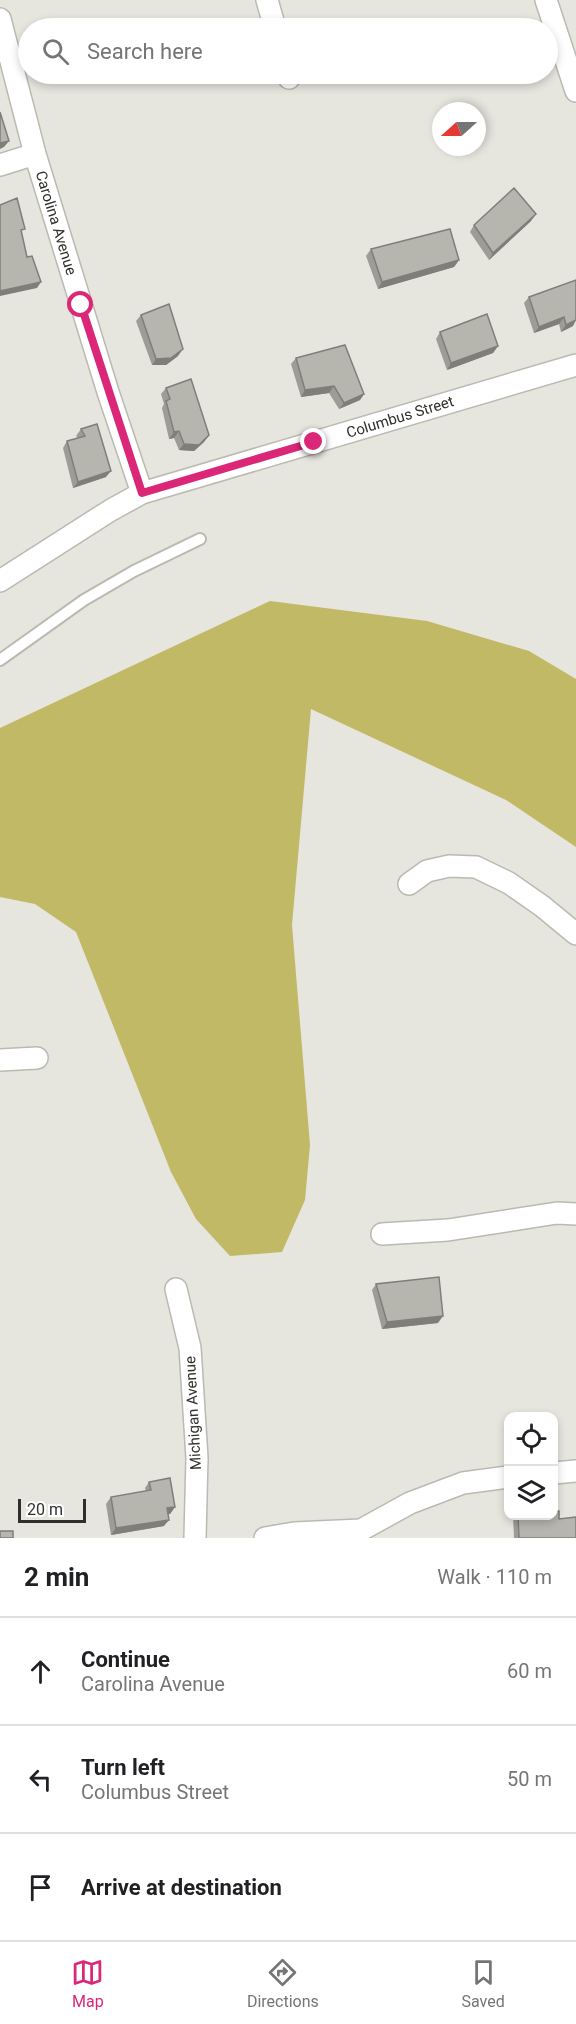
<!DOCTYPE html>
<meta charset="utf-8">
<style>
body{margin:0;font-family:Roboto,sans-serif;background:#f6f6f6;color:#202124}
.controls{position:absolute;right:18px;bottom:18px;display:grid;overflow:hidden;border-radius:12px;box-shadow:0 3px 9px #0003}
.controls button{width:54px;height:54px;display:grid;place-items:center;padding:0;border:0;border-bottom:2px solid #e0e0e0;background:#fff;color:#202124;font:30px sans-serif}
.compass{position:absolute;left:432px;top:102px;width:54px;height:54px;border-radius:50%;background:#fff;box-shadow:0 3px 9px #0003;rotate:249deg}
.scale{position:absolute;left:18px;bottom:15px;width:68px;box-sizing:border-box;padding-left:6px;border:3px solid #2f2f2c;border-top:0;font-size:16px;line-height:21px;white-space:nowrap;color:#2f2f2c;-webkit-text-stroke:4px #fff;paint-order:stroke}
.stop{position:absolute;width:18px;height:18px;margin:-14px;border:4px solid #db2777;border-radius:50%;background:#fff}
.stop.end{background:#db2777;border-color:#fff;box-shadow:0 2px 6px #0008}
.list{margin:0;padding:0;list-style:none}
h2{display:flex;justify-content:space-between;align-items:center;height:78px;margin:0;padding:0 24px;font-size:26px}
h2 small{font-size:20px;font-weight:400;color:#757577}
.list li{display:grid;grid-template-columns:39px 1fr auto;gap:18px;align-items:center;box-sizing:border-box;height:108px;padding:0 24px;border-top:2px solid #e0e0e0}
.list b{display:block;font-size:22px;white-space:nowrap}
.list p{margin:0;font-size:20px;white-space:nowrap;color:#757577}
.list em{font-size:20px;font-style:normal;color:#757577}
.icon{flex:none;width:33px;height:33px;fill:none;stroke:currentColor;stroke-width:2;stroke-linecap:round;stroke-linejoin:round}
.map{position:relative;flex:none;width:576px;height:1538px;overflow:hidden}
.search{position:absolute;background:#fff;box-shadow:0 3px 9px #0003;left:18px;right:18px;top:18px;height:66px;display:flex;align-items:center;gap:15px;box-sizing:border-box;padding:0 21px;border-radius:33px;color:#757577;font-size:22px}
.sheet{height:402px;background:#fff}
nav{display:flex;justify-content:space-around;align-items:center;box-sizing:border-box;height:84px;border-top:2px solid #e0e0e0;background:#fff;font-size:16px;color:#757577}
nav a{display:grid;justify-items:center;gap:3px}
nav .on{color:#db2777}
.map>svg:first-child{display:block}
.forest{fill:#c2b967}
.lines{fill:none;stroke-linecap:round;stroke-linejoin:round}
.lane-casing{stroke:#bab9b2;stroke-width:14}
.street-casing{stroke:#bab9b2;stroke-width:24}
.lane{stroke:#fff;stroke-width:10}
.street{stroke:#fff;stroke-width:21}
.wall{fill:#9d9c96}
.shaded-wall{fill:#7f7f7a}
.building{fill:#b6b5ae;stroke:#7f7f7a;stroke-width:1.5}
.route{stroke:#db2777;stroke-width:8}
.labels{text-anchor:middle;stroke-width:5;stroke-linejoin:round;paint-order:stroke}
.street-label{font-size:15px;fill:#2f2f2c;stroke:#fff}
</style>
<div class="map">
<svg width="576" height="1538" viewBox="0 0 576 1538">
<rect width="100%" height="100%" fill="#e6e5de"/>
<!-- forest -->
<path class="forest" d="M270,601L427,621L529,651L576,679V847L506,800L311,709L292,925L310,1145L305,1200L282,1252L230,1256L196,1219L171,1172L76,932L35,904L0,897V728Z"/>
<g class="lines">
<defs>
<path id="lane" d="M0,660L84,600L134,571L200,539"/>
<path id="street" d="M267,0L275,28
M546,0L576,91
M0,19L35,154L108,392L142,493
M288,74L289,78
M0,165L35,154
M0,581L111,510L142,493L576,365
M409,884L427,871L449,866L476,867L509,883L542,906L576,934
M0,1060L37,1058
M382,1234L448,1230L557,1213L576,1214
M176,1289L190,1348L197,1458L195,1538
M554,1473L576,1471
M265,1538L294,1533L361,1530L410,1503L463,1483L508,1477"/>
</defs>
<!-- lane casing -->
<use href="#lane" class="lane-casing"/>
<!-- street casing -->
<use href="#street" class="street-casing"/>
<!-- lane -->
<use href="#lane" class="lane"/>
<!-- street -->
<use href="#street" class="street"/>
</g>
<!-- wall -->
<path class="wall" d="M531,221L489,260L470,232L474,225Z
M371,249L459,260L454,267L378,289L366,256Z
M576,280L573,326L561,332L559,324L534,333L524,303L529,297Z
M141,315L178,356L166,365H152L136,321Z
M440,332L498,346L493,353L447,370L436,339Z
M296,358L364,394L360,400L339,409L329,393L301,397L291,364Z
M166,388L209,435L204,442L194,451L179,450L174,438L169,439L162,408L164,404L161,394Z
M81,429L106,477L73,488L63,448L67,441L78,438L76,436Z
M376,1284L438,1323L382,1329L372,1290Z
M149,1482L175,1507L170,1514H168L164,1526L111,1535L106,1504L111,1497L146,1491L145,1488Z
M513,1515H554L559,1519L576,1538H514Z"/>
<!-- shaded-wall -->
<path class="shaded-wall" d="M9,141L4,147L0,149V143Z
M536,214L531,221L489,260L493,253Z
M459,260L454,267L378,289L382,282Z
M41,282L37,288L0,296V291Z
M564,317L559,324L534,333L539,327Z
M576,320L573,326L561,332L566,325Z
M498,346L493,353L447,370L451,363Z
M183,349L178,356L166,365H152L156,359Z
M334,386L329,393L301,397L305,390Z
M364,394L360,400L339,409L344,403Z
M179,431L174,438L169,439L174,432Z
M209,435L204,442L194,451L179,450L184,444Z
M111,471L106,477L73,488L78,482Z
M443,1316L438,1323L382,1329L387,1322Z
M175,1507L170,1514L162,1515L167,1508Z
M169,1520L164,1526L111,1535L116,1528Z"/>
<!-- building -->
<path class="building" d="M0,112L9,141L0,143Z
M514,188L536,214L493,253L474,225Z
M17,198L25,229L21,230L27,257L32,256L41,282L0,291V205Z
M450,229L459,260L382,282L371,249Z
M576,280V320L566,325L564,317L539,327L529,297Z
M169,304L183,349L171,358L156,359L141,315Z
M487,314L498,346L451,363L440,332Z
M345,345L364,394L344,403L334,386L305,390L296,358Z
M191,379L209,435L199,445L184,444L179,431L174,432L166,401L170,399L166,388Z
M97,424L111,471L78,482L67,441L85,436L81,429Z
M439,1277L443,1316L387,1322L376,1284Z
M170,1478L175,1507L167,1508L169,1520L116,1528L111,1497L151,1490L149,1482Z
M554,1511H559V1519L576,1517V1538H519L518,1515H554Z
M0,1531H13V1538H0Z"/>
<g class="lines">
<!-- route -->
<path class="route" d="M81,305L142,493L314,442"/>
</g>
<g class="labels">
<!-- street labels -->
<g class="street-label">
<text transform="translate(56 223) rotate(73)" y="5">Carolina Avenue</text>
<text transform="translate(400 417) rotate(-17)" y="5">Columbus Street</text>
<text transform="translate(193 1413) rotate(-93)" y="5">Michigan Avenue</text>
</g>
</g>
</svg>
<div class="controls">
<button><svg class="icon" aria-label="locate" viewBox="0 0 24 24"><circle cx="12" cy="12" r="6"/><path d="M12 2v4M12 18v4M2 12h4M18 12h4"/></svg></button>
<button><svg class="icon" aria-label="layers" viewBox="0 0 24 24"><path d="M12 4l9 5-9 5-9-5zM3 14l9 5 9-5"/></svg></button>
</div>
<svg class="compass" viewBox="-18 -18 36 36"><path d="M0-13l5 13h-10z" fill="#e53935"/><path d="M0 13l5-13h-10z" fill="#757577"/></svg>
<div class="scale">20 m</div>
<div class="stop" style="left:81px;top:305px"></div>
<div class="stop end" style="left:314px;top:442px"></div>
<div class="search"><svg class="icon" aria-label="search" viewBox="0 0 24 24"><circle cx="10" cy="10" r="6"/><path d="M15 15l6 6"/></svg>Search here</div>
</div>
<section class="sheet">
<h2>2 min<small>Walk · 110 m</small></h2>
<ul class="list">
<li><svg class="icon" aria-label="ahead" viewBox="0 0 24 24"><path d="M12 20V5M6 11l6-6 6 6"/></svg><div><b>Continue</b><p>Carolina Avenue</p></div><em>60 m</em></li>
<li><svg class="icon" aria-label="left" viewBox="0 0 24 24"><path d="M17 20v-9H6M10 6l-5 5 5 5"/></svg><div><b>Turn left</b><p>Columbus Street</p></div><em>50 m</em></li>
<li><svg class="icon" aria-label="arrive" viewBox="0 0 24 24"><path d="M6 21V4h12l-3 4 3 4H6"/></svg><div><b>Arrive at destination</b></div></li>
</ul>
</section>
<nav>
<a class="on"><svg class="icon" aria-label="map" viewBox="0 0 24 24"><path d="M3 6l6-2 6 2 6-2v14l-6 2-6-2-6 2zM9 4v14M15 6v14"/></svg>Map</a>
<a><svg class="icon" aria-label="directions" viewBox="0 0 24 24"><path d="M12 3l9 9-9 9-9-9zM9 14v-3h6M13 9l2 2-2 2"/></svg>Directions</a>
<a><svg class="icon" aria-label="saved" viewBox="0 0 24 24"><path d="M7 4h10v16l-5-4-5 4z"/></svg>Saved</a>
</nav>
